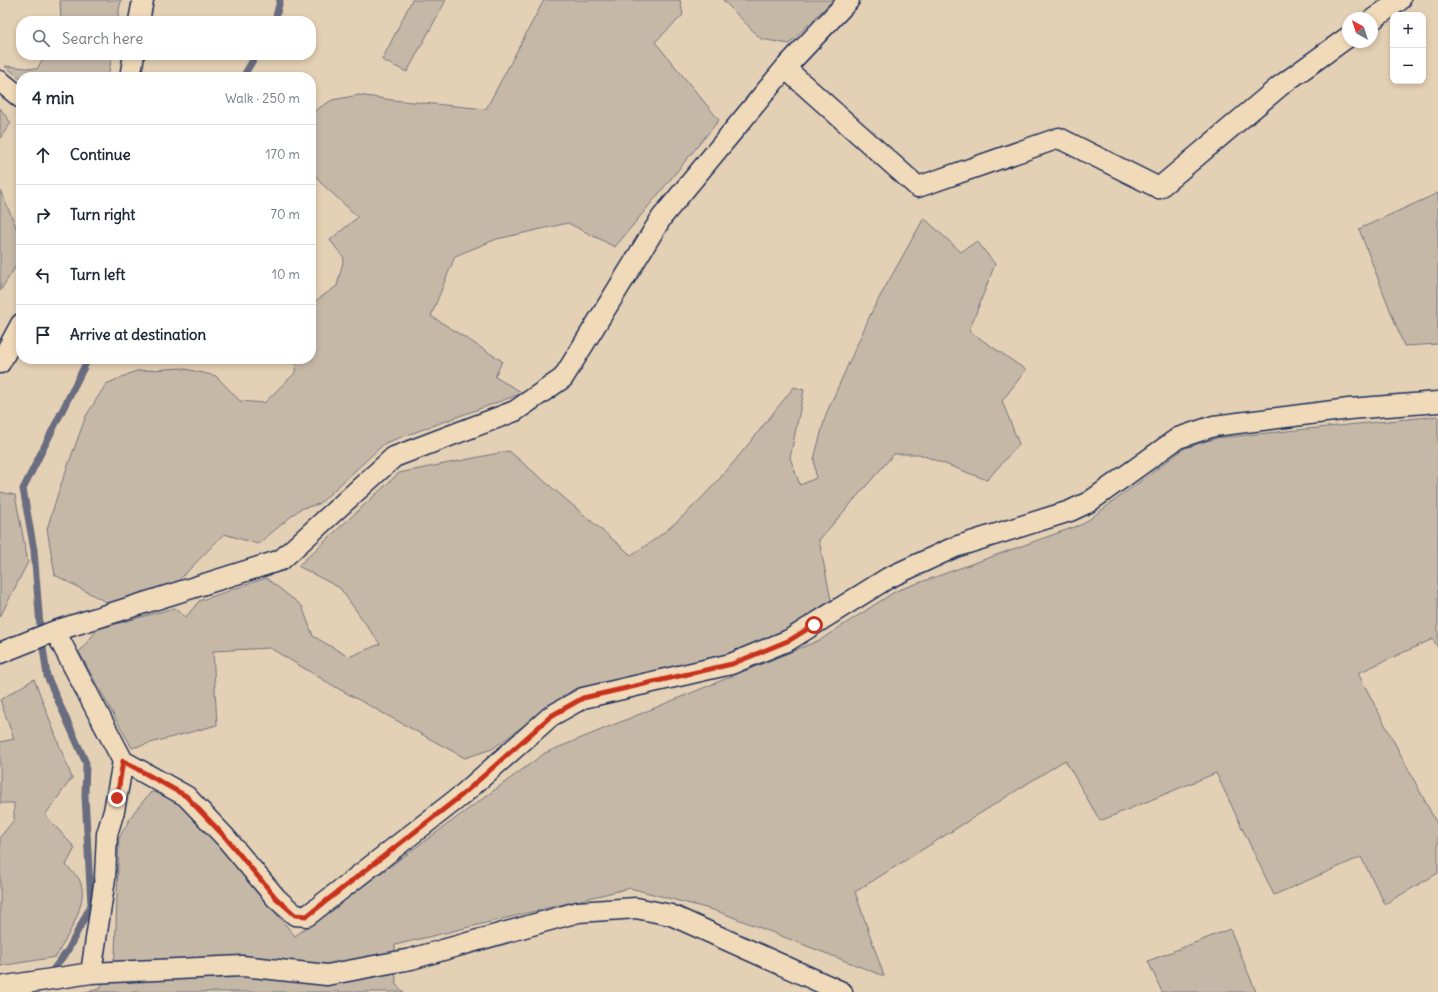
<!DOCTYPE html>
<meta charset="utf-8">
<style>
body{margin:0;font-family:Delius,sans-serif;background:#f6f6f7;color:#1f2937}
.controls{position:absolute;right:12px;top:12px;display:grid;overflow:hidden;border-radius:8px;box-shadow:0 2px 6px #0003}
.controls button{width:36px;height:36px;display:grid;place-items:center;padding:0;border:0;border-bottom:1px solid #e0e1e3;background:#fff;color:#1f2937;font:20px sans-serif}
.compass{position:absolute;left:1342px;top:12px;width:36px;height:36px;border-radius:50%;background:#fff;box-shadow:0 2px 6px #0003;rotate:321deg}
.stop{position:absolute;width:12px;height:12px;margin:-9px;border:3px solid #c8321e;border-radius:50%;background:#fff}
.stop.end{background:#c8321e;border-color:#fff;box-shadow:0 1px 4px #0008}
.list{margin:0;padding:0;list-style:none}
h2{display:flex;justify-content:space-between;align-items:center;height:52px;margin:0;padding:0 16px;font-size:17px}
h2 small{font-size:13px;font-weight:400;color:#747a83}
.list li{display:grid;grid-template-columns:26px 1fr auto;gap:12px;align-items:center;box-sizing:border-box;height:60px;padding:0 16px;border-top:1px solid #e0e1e3}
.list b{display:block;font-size:15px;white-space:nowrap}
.list em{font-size:13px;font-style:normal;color:#747a83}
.icon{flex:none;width:22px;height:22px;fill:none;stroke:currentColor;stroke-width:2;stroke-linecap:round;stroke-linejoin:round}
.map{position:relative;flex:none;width:1438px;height:992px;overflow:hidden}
.search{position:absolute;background:#fff;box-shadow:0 2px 6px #0003;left:16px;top:16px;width:300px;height:44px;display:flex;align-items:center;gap:10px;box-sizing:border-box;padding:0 14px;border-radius:16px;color:#747a83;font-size:15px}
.panel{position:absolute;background:#fff;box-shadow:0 2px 6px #0003;left:16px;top:72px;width:300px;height:292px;border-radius:16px}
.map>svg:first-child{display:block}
.green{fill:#c6b8a7;stroke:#707482}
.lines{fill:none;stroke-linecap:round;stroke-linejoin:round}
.stream{stroke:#696d7f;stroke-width:7}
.street-casing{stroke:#1b2f5e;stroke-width:23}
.street{stroke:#f1dab9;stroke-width:20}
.route{stroke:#c8321e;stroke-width:5}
</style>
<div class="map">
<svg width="1438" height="992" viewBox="0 0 1438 992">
<rect width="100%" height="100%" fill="#e4d0b4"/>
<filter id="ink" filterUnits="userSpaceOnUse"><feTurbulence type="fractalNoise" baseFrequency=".025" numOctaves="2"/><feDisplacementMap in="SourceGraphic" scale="8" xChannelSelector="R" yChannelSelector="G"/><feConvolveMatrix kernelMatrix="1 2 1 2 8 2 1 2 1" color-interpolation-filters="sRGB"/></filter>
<g filter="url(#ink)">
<!-- green -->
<path class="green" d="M60,0H121L117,21H61Z
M412,0H446L407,72L382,60Z
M544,0H680L683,15L655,42L719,120L615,247L568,223L497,239L455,256L431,316L502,361L495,377L523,393L385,443L319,504L300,509L258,544L224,534L175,584L108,603L55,575L47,529L59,490L86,416L106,384L136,371L181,368L216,376L240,401L264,403L295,373L296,359H311V304L337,286L344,258L330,240L358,217L321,183L311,169V113L332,100L359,95L392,100L486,109Z
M723,0H833L789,44L761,39Z
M45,55H112L108,77H21V79L5,66L37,69Z
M0,108L11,123L0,138Z
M0,190L21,238V258L0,291Z
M1438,193V344L1404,346L1359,229Z
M924,218L961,252L977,241L995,264L969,331L1026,370L1002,401L1019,444L987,480L919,454H894L819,540L831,600L792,627L758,644L701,663L574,689L492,749L465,758L339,689L270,648L213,651L217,725L132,748L79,652L98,629L174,608L186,617L199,601L266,578L302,606L313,636L349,657L380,644L340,588L298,566L399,473L509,451L631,555C699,515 745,447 794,387L804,390L790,458L800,485L816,478L814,459L826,414L873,309Z
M1438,416V648L1433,639L1358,673L1438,826V873L1385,904L1361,857L1274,895L1216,773L1100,821L1065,760L855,892L884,976L717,911L630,888L395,945L396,985L404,992H83L100,989L115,956L119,838L134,812L151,792L178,796L295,936L545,753L820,640L896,591L1083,524L1185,448L1217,438Z
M0,492L15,495L28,562L0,617Z
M34,679L72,778L45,815L75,848L66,865C70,870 78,876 80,881C90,902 65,939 56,957L0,966V837L14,820V803H0V742L14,739L0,700Z
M1230,929L1256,992H1162L1148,961Z"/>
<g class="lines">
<!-- stream -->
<path class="stream" d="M275,21L280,0
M243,77L256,55
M49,975L68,950L91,905L85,796L86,763L47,676L40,626L34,550L23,489L88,359"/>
<defs>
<path id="street" d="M1372,20L1400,0
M139,21L143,0
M785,68L918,187L1059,138L1159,188L1280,86L1348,37
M130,77L134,55
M0,81L21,98
M0,363L21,324
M55,631L123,761L186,796L225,837L276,898L295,915L307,916L462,795L551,716L583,698L731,664L789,640L888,578L955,547L1070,511L1089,502L1178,438L1214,426L1349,409L1438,402
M0,653L55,631L281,560L394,457L515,411L563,378L662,217L785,68L849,0
M91,973L105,878L107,834L114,811L123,761
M0,987L91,973L242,966L327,975L411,959L578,912L636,908L671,915L842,992"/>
</defs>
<!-- street casing -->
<use href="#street" class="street-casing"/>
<!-- street -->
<use href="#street" class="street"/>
</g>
</g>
<g class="lines" filter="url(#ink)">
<!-- route -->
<path class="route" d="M117,798L123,761L186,796L225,837L276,898L295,915L307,916L462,795L551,716L583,698L732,664L790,640L814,625"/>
</g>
</svg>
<div class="controls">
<button>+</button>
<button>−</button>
</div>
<svg class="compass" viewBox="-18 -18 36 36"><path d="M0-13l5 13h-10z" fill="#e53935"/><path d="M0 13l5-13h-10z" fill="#747a83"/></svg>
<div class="stop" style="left:814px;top:625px"></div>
<div class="stop end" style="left:117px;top:798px"></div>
<div class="search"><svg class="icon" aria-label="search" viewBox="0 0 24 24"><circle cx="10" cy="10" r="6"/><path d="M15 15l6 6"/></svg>Search here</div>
<section class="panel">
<h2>4 min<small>Walk · 250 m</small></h2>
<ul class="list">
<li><svg class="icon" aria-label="ahead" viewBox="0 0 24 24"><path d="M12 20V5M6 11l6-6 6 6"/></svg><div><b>Continue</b></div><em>170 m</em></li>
<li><svg class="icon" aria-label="right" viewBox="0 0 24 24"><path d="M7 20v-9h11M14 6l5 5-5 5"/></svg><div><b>Turn right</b></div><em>70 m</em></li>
<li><svg class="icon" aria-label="left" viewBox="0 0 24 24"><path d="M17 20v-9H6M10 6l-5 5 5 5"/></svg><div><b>Turn left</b></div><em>10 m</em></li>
<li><svg class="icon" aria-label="arrive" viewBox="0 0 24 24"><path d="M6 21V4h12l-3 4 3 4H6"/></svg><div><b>Arrive at destination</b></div></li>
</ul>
</section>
</div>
